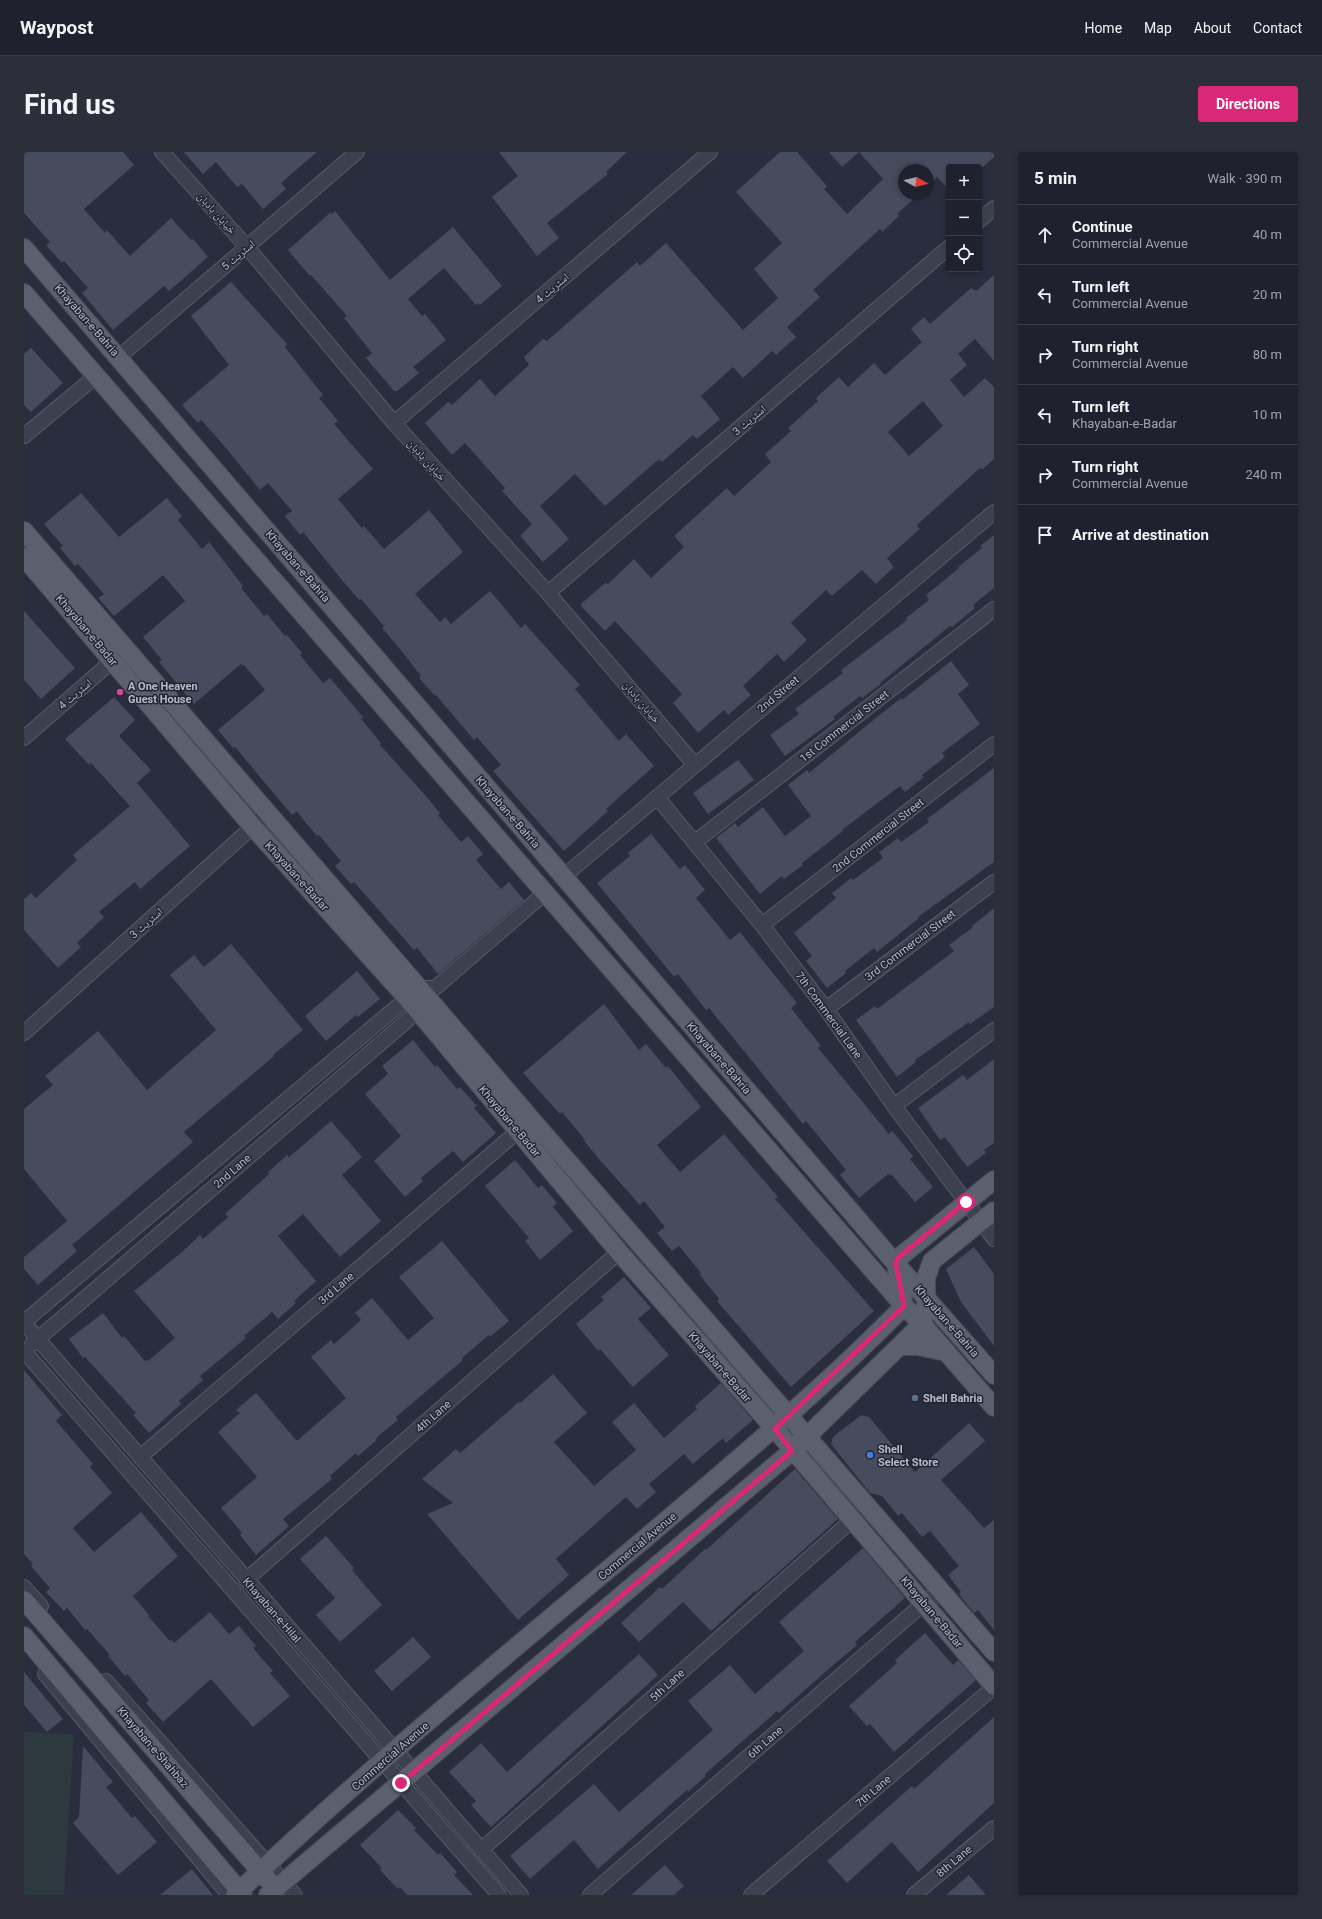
<!DOCTYPE html>
<meta charset="utf-8">
<style>
body{margin:0;font-family:Roboto,"Noto Naskh Arabic",sans-serif;background:#2c2f3a;color:#f1f3f6}
.controls{position:absolute;right:12px;top:12px;display:grid;overflow:hidden;border-radius:4px;box-shadow:0 2px 6px #0003}
.controls button{width:36px;height:36px;display:grid;place-items:center;padding:0;border:0;border-bottom:1px solid #3c3f4a;background:#1f222e;color:#f1f3f6;font:20px sans-serif}
.compass{position:absolute;left:874px;top:12px;width:36px;height:36px;border-radius:50%;background:#1f222e;box-shadow:0 2px 6px #0003;rotate:98deg}
.stop{position:absolute;width:12px;height:12px;margin:-9px;border:3px solid #db2777;border-radius:50%;background:#fff}
.stop.end{background:#db2777;border-color:#fff;box-shadow:0 1px 4px #0008}
.list{margin:0;padding:0;list-style:none}
h2{display:flex;justify-content:space-between;align-items:center;height:52px;margin:0;padding:0 16px;font-size:17px}
h2 small{font-size:13px;font-weight:400;color:#a1a4aa}
.list li{display:grid;grid-template-columns:26px 1fr auto;gap:12px;align-items:center;box-sizing:border-box;height:60px;padding:0 16px;border-top:1px solid #3c3f4a}
.list b{display:block;font-size:15px;white-space:nowrap}
.list p{margin:0;font-size:13px;white-space:nowrap;color:#a1a4aa}
.list em{font-size:13px;font-style:normal;color:#a1a4aa}
.icon{flex:none;width:22px;height:22px;fill:none;stroke:currentColor;stroke-width:2;stroke-linecap:round;stroke-linejoin:round}
.map{position:relative;flex:none;width:970px;height:1743px;overflow:hidden;border-radius:4px}
header{display:flex;align-items:center;gap:24px;box-sizing:border-box;height:56px;padding:0 20px;background:#1f222e;border-bottom:1px solid #3c3f4a}
header strong{font-size:19px}
nav{display:flex;gap:22px;margin-inline-start:auto;font-size:14px}
.intro{display:flex;align-items:center;justify-content:space-between;box-sizing:border-box;height:96px;padding:0 24px}
h1{margin:0;font-size:28px}
.button{padding:10px 18px;border-radius:4px;background:#db2777;color:#fff;font-size:14px;font-weight:700}
main{display:flex;gap:24px;padding:0 24px}
aside{flex:1;background:#1f222e;border-radius:4px;box-shadow:0 2px 6px #0003}
.map>svg:first-child{display:block}
.green{fill:#2c3a40}
.building{fill:#464b5d;fill-rule:evenodd}
.lines{fill:none;stroke-linecap:round;stroke-linejoin:round}
.minor-casing{stroke:#585b69;stroke-width:16}
.major-casing{stroke:#464957;stroke-width:20}
.minor{stroke:#3d404e;stroke-width:14}
.major{stroke:#5b5f6e;stroke-width:18}
.route{stroke:#db2777;stroke-width:5}
.hotel-dot{fill:#d1479c;stroke:#222533;stroke-width:1.5}
.service-dot{fill:#5c6f8a;stroke:#222533;stroke-width:1.5}
.shop-dot{fill:#3f7fe0;stroke:#222533;stroke-width:1.5}
.labels{text-anchor:middle;stroke-width:3;stroke-linejoin:round;paint-order:stroke}
.street-label{font-size:11px;fill:#b9bcc9;stroke:#222533}
.poi-label{font-size:11px;font-weight:bold;fill:#b9bcc9;stroke:#222533;text-anchor:start}
</style>
<header>
<strong>Waypost</strong>
<nav><a>Home</a><a>Map</a><a>About</a><a>Contact</a></nav>
</header>
<div class="intro"><h1>Find us</h1><a class="button">Directions</a></div>
<main>
<div class="map">
<svg width="970" height="1743" viewBox="0 0 970 1743">
<rect width="100%" height="100%" fill="#292d3e"/>
<!-- green -->
<path class="green" d="M0,1580L50,1582L40,1743H0Z"/>
<!-- building -->
<path class="building" d="M0,0H99L110,13L60,57L81,81L83,78L106,104L147,66L167,88L169,87L184,105L145,139L140,134L89,178L58,141L64,136L40,109L38,111L22,93L26,90L0,61Z
M160,0H293L257,31L262,37L239,57L218,32L213,35L192,10L179,22Z
M475,0H603L582,20L584,22L523,71L535,86L513,104L468,45L494,24Z
M756,0H773L803,34L800,37L823,62L859,27L835,0L818,15L805,0H970V5L959,15H925V38L913,25L904,34V18H880V42H895L873,62L875,64L858,80L856,77L789,138L796,145L763,175L772,185L752,203L748,199L719,226L709,215L677,244L696,267L673,287L669,283L638,310L635,307L581,354L551,322L516,354L545,387L519,410L497,385V383L508,372L478,339L481,336L441,291L428,303L401,271L424,250L428,253L456,227L471,244L505,213L500,205L519,187L523,189L613,110L616,114L642,91L719,178L754,146L730,117L758,91L712,40Z
M311,59L366,128L429,75L478,134L456,153L454,151L452,153L420,116L384,147L398,164L401,162L422,188L389,215L395,221L373,239H370L342,206L348,201L320,166L323,164L287,123H285L264,98L307,60L308,62Z
M970,123V209L951,187L934,202L943,213L926,228L940,245L961,226L970,235V307L959,317L956,316L893,373L896,377L863,406L870,415L852,432L838,418L808,444L802,438L767,471L783,488L760,510L753,502L719,534L727,543L704,563L700,558L674,581L649,551L658,542L591,469L581,479L557,454L558,451L581,431L584,432L610,407L627,426L660,395L650,384L703,336L710,344L747,310L741,302L767,279L764,276L794,249L792,246L815,225L824,235L850,211L861,223L898,190L887,177L900,165L906,172L947,136L952,139ZM899,249L919,274L885,304L864,280Z
M207,130L263,192L261,195L299,243L295,246L314,269L310,272L349,317L314,347L338,376L340,374L360,397L405,358L439,400L391,442L416,470L421,465L427,472L466,439L497,476L501,472L556,533L551,537L595,589L602,582L630,614L582,657L584,659L540,699L469,619L477,613L453,585L450,588L412,543L411,544L395,526L397,524L380,502L358,476L360,474L337,447L335,448L317,427L279,380L276,383L261,364L268,359L244,331L236,338L197,290L177,268L174,271L158,253L205,213L167,164Z
M7,196L39,231L7,260L0,253V202Z
M57,341L95,385L143,346L158,364L154,368L178,397L185,390L219,434L217,436L240,464L243,462L261,484L263,483L278,501L276,503L299,531L306,526L339,565L337,567L357,591L356,593L401,643L416,661L414,663L437,690L444,684L459,702L452,708L477,737L485,730L500,748L414,822L393,796L390,798L330,730L327,732L311,714L317,709L295,683L293,684L273,660L268,663L211,595L209,596L194,578L241,538L220,513L218,514L217,512L170,552L135,510L138,508L119,485L161,449L139,423L90,464L74,446L80,442L54,412L51,414L36,396L39,394L20,372Z
M970,383V436L949,453L951,456L928,475L926,474L856,531L857,532L838,546L836,544L809,565L811,567L761,604L746,583L775,562L771,557L819,521L817,518L883,468L882,466L905,448L902,443L935,416L934,415L958,396L956,394Z
M0,459L51,516L17,547L0,528Z
M927,509L945,533L934,542L956,572L918,601L921,605L898,623L900,625L881,640L876,634L818,678L819,679L778,711L779,713L760,727L758,724L736,742L692,686L711,671L714,675L739,655L761,684L787,664L764,633L783,618L785,621L858,561L877,546L878,548Z
M90,545L111,568L95,584L127,618L113,631L166,694L116,737L111,730L75,760L80,765L53,791L57,795L34,816L0,778V747L7,741L12,746L53,708L49,703L106,654L67,611L65,613L41,587Z
M714,608L730,628L684,662L669,641Z
M970,616V710L894,765L895,766L853,800L850,796L821,819L822,821L803,836L782,809L788,804L770,781L812,746L808,741L827,726L829,728L859,706L855,700L874,686L877,690L905,670L903,667Z
M627,682L656,717L661,713L681,738L672,746L706,788L716,780L773,851L767,856L797,894L794,896L865,982L868,979L889,1004L886,1007L909,1035L891,1050L867,1022L866,1024L864,1022L835,1046L816,1023L822,1018L782,969L779,972L685,856L682,858L654,822L650,825L573,731L606,704L604,701Z
M970,756V855L946,872L945,870L891,908L892,910L873,925L832,868L851,854L853,857L930,799L925,793L949,775L948,774Z
M207,792L279,878L249,903L250,904L160,980L169,990L48,1093L53,1099L14,1133L0,1117V1105L43,1069L0,1017V957L29,933L21,924L74,879L123,938L192,878L146,823L170,803L180,815Z
M333,819L356,847L334,865L332,863L302,889L281,864Z
M580,852L615,898L622,892L642,916L644,914L677,955L633,993L656,1020L700,982L754,1045L751,1047L850,1159L767,1235L693,1149L695,1147L675,1122L677,1121L655,1094L648,1099L633,1081L641,1075L620,1049L616,1053L575,1007L560,989L561,988L538,960L536,962L499,921Z
M389,888L411,915L413,913L433,937L436,935L453,954L450,956L472,981L439,1010L429,999L397,1026L399,1029L381,1045L350,1009L377,984L341,942L364,922L358,914Z
M970,907V991L960,998L962,1001L943,1015L921,985L916,988L894,956L939,923L943,928Z
M307,969L338,1005L318,1023L357,1069L316,1105L279,1062L254,1084L292,1129L270,1149L272,1151L254,1167L248,1160L220,1184L222,1186L176,1224L179,1228L155,1249L157,1252L125,1281L109,1263L112,1261L61,1205L59,1206L45,1187L79,1161L98,1186L100,1184L121,1209L123,1208L124,1209L151,1186L110,1139L158,1100L176,1083L179,1087L204,1065L201,1062L245,1022L244,1020L263,1003L265,1005Z
M491,1008L514,1036L518,1033L533,1051L529,1055L549,1079L516,1108L501,1089L505,1086L461,1034Z
M418,1089L485,1169L466,1185L465,1183L438,1206L439,1208L372,1265L374,1268L352,1286L353,1288L334,1304L332,1301L306,1324L308,1327L259,1367L265,1374L232,1403L216,1383L218,1381L197,1356L233,1325L194,1280L216,1261L212,1258L232,1241L272,1288H274L322,1246L287,1205L307,1188L310,1192L337,1168L331,1161L348,1146L384,1188L410,1166L375,1125Z
M950,1095L970,1122V1194L937,1150L922,1117Z
M600,1125L627,1156L614,1167L645,1203L609,1235L576,1197L574,1199L552,1172L580,1148L577,1145Z
M0,1218L38,1263L32,1269L69,1312L66,1315L88,1341L49,1376L70,1400L117,1360L154,1404L109,1444L125,1463L124,1464L146,1489L148,1488L150,1491L186,1460L205,1482L215,1474L232,1494L229,1496L249,1519L246,1521L266,1544L229,1575L187,1527L139,1570L122,1551L125,1548L103,1522L101,1524L84,1504L86,1503L63,1477L61,1478L43,1456L40,1459L22,1440L26,1436L7,1414L9,1412L0,1402Z
M529,1222L563,1261L530,1290L570,1334L612,1298L588,1270L610,1251L640,1286L673,1257L671,1254L697,1231L729,1268L702,1291L699,1286L669,1312L660,1302L625,1332L632,1340L613,1357L602,1345L532,1407L545,1423L494,1468L403,1362L429,1351L398,1327L432,1297L436,1301L495,1250L496,1251Z
M837,1263L845,1265L891,1320L945,1271L961,1289L917,1328L960,1376L970,1368V1478L954,1458L950,1461L935,1442L937,1440L924,1423L935,1414L906,1379L898,1385L878,1361L874,1364L858,1344L846,1341L807,1292L809,1285Z
M771,1317L814,1367L732,1440L731,1439L687,1479L659,1450L615,1490L597,1471L636,1435L638,1437L681,1397L682,1398Z
M302,1384L330,1416L328,1418L358,1453L316,1490L292,1463L311,1446L276,1407Z
M839,1396L881,1446L831,1490L833,1493L800,1521L755,1561L753,1559L681,1622L682,1624L664,1640L663,1638L574,1717L550,1688L506,1727L486,1704L570,1632L595,1660L689,1578L664,1549L706,1513L731,1542L780,1499L755,1470Z
M901,1481L929,1513L934,1508L952,1528L870,1600L846,1572L843,1574L825,1554L873,1511L871,1508Z
M389,1485L407,1505L368,1539L350,1519Z
M615,1502L634,1523L467,1675L447,1653L452,1649L425,1620L457,1591L483,1620Z
M0,1520L39,1567L23,1580L0,1553Z
M970,1565V1651L894,1720L868,1690L823,1731L803,1709L888,1634L890,1637Z
M59,1594L89,1630L82,1635L108,1666L111,1664L133,1690L94,1723L49,1671L55,1665Z
M374,1658L392,1676L390,1678L414,1703L416,1701L433,1720L430,1723L449,1743H383L376,1735L374,1737L356,1718L358,1716L336,1693Z
M641,1713L660,1734L650,1743H607Z
M168,1717L189,1743H136Z
M945,1723L962,1743H922Z"/>
<g class="lines">
<defs>
<path id="minor" d="M138,0L223,95L370,271L524,441L671,613
M955,69L970,56
M95,205L333,0
M370,271L686,0
M0,284L72,224
M524,441L925,95
M0,586L95,503
M633,645L738,773L802,857L870,954L970,1087
M671,690L970,457
M539,725L970,360
M738,773L970,592
M802,857L970,730
M0,881L244,661
M870,954L970,878
M0,1170L395,836H411L521,741
M0,1171L497,1743
M8,1192L401,853
M0,1199L475,1743
M116,1305L501,973
M222,1428L595,1100
M0,1435L17,1454
M21,1522L205,1743
M82,1529L271,1743
M457,1698L828,1368
M566,1743L900,1451L917,1439
M727,1743L970,1535
M890,1743L970,1676"/>
<path id="major" d="M0,96L872,1112L970,1223
M0,141L880,1154L898,1172L970,1255
M0,379L395,836L507,967L970,1500
M0,405L229,675L384,847L595,1100L751,1277L970,1534
M876,1194H894L922,1200
M0,1448L244,1728
M0,1484L219,1743
M211,1743C347,1613 494,1494 637,1373C720,1302 804,1232 880,1154L872,1112L877,1104L970,1028
M244,1743L768,1299L898,1172L902,1157V1126L908,1109L970,1059"/>
</defs>
<!-- minor casing -->
<use href="#minor" class="minor-casing"/>
<!-- major casing -->
<use href="#major" class="major-casing"/>
<!-- minor -->
<use href="#minor" class="minor"/>
<!-- major -->
<use href="#major" class="major"/>
</g>
<g class="lines">
<!-- route -->
<path class="route" d="M377,1631L768,1299L751,1277L880,1154L872,1112L874,1106L942,1050"/>
</g>
<!-- markers -->
<circle class="hotel-dot" cx="96" cy="540" r="4"/>
<circle class="service-dot" cx="891" cy="1246" r="4"/>
<circle class="shop-dot" cx="846" cy="1303" r="4"/>
<g class="labels">
<!-- street labels -->
<g class="street-label">
<text transform="translate(193 61) rotate(48)" y="4">خیابان بادبان</text>
<text transform="translate(214 103) rotate(-41)" y="4">اسٹریٹ 5</text>
<text transform="translate(528 136) rotate(-41)" y="4">اسٹریٹ 4</text>
<text transform="translate(63 168) rotate(49)" y="4">Khayaban-e-Bahria</text>
<text transform="translate(725 268) rotate(-41)" y="4">اسٹریٹ 3</text>
<text transform="translate(403 308) rotate(48)" y="4">خیابان بادبان</text>
<text transform="translate(274 414) rotate(49)" y="4">Khayaban-e-Bahria</text>
<text transform="translate(63 478) rotate(50)" y="4">Khayaban-e-Badar</text>
<text transform="translate(51 542) rotate(-41)" y="4">اسٹریٹ 4</text>
<text transform="translate(754 542) rotate(-40)" y="4">2nd Street</text>
<text transform="translate(618 550) rotate(50)" y="4">خیابان بادبان</text>
<text transform="translate(820 574) rotate(-38)" y="4">1st Commercial Street</text>
<text transform="translate(484 660) rotate(49)" y="4">Khayaban-e-Bahria</text>
<text transform="translate(854 683) rotate(-38)" y="4">2nd Commercial Street</text>
<text transform="translate(273 724) rotate(48)" y="4">Khayaban-e-Badar</text>
<text transform="translate(122 771) rotate(-42)" y="4">اسٹریٹ 3</text>
<text transform="translate(886 793) rotate(-37)" y="4">3rd Commercial Street</text>
<text transform="translate(805 863) rotate(54)" y="4">7th Commercial Lane</text>
<text transform="translate(695 906) rotate(49)" y="4">Khayaban-e-Bahria</text>
<text transform="translate(486 969) rotate(50)" y="4">Khayaban-e-Badar</text>
<text transform="translate(208 1019) rotate(-41)" y="4">2nd Lane</text>
<text transform="translate(312 1136) rotate(-41)" y="4">3rd Lane</text>
<text transform="translate(923 1169) rotate(49)" y="4">Khayaban-e-Bahria</text>
<text transform="translate(696 1215) rotate(49)" y="4">Khayaban-e-Badar</text>
<text transform="translate(409 1264) rotate(-41)" y="4">4th Lane</text>
<text transform="translate(613 1394) rotate(-40)" y="4">Commercial Avenue</text>
<text transform="translate(248 1458) rotate(49)" y="4">Khayaban-e-Hilal</text>
<text transform="translate(908 1460) rotate(50)" y="4">Khayaban-e-Badar</text>
<text transform="translate(643 1533) rotate(-42)" y="4">5th Lane</text>
<text transform="translate(741 1590) rotate(-41)" y="4">6th Lane</text>
<text transform="translate(129 1595) rotate(49)" y="4">Khayaban-e-Shahbaz</text>
<text transform="translate(366 1604) rotate(-41)" y="4">Commercial Avenue</text>
<text transform="translate(849 1639) rotate(-41)" y="4">7th Lane</text>
<text transform="translate(930 1709) rotate(-40)" y="4">8th Lane</text>
</g>
<!-- poi labels -->
<g class="poi-label">
<text x="104" y="538">A One Heaven<tspan x="104" dy="13">Guest House</tspan></text>
<text x="899" y="1250">Shell Bahria</text>
<text x="854" y="1301">Shell<tspan x="854" dy="13">Select Store</tspan></text>
</g>
</g>
</svg>
<div class="controls">
<button>+</button>
<button>−</button>
<button><svg class="icon" aria-label="locate" viewBox="0 0 24 24"><circle cx="12" cy="12" r="6"/><path d="M12 2v4M12 18v4M2 12h4M18 12h4"/></svg></button>
</div>
<svg class="compass" viewBox="-18 -18 36 36"><path d="M0-13l5 13h-10z" fill="#e53935"/><path d="M0 13l5-13h-10z" fill="#a1a4aa"/></svg>
<div class="stop" style="left:942px;top:1050px"></div>
<div class="stop end" style="left:377px;top:1631px"></div>
</div>
<aside>
<h2>5 min<small>Walk · 390 m</small></h2>
<ul class="list">
<li><svg class="icon" aria-label="ahead" viewBox="0 0 24 24"><path d="M12 20V5M6 11l6-6 6 6"/></svg><div><b>Continue</b><p>Commercial Avenue</p></div><em>40 m</em></li>
<li><svg class="icon" aria-label="left" viewBox="0 0 24 24"><path d="M17 20v-9H6M10 6l-5 5 5 5"/></svg><div><b>Turn left</b><p>Commercial Avenue</p></div><em>20 m</em></li>
<li><svg class="icon" aria-label="right" viewBox="0 0 24 24"><path d="M7 20v-9h11M14 6l5 5-5 5"/></svg><div><b>Turn right</b><p>Commercial Avenue</p></div><em>80 m</em></li>
<li><svg class="icon" aria-label="left" viewBox="0 0 24 24"><path d="M17 20v-9H6M10 6l-5 5 5 5"/></svg><div><b>Turn left</b><p>Khayaban-e-Badar</p></div><em>10 m</em></li>
<li><svg class="icon" aria-label="right" viewBox="0 0 24 24"><path d="M7 20v-9h11M14 6l5 5-5 5"/></svg><div><b>Turn right</b><p>Commercial Avenue</p></div><em>240 m</em></li>
<li><svg class="icon" aria-label="arrive" viewBox="0 0 24 24"><path d="M6 21V4h12l-3 4 3 4H6"/></svg><div><b>Arrive at destination</b></div></li>
</ul>
</aside>
</main>
